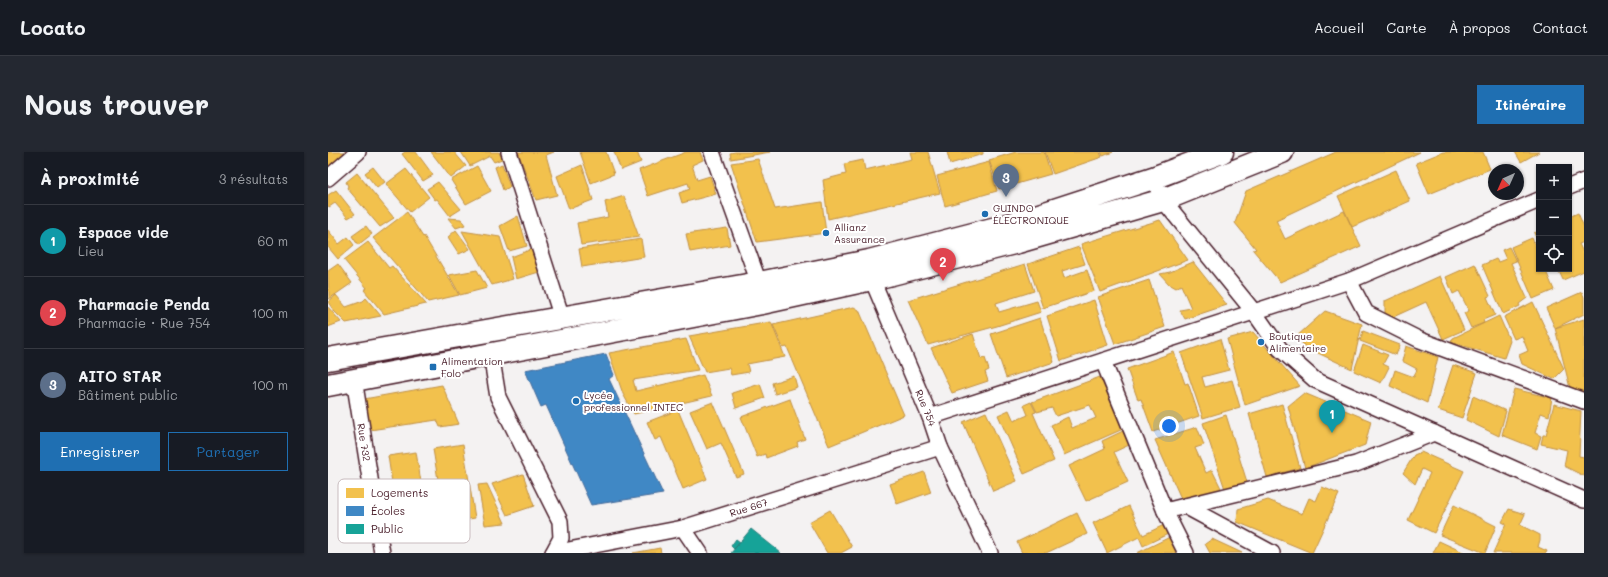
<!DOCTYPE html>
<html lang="fr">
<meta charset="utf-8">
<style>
body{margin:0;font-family:Mali,sans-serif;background:#242831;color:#f1f3f6}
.controls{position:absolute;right:12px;top:12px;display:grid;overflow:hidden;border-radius:0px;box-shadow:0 1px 3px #0004}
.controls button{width:36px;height:36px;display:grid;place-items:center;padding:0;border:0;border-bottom:1px solid #363941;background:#171b24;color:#f1f3f6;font:20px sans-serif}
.compass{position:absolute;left:1160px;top:12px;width:36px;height:36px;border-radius:50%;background:#171b24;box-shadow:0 1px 3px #0004;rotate:225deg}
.you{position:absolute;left:841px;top:274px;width:14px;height:14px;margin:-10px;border:3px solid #fff;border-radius:50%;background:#1a73e8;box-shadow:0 0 0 6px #1a73e833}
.badge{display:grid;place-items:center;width:26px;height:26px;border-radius:50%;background:#1f6fb2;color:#fff;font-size:13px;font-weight:700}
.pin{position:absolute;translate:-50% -33px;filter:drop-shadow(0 1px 2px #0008)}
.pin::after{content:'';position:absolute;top:21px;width:14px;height:12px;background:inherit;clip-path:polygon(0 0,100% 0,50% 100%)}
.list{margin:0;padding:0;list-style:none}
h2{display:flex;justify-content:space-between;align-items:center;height:52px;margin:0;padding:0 16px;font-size:17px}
h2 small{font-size:13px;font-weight:400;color:#9ea1a6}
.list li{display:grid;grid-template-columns:26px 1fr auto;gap:12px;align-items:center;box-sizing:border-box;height:72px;padding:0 16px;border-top:1px solid #363941}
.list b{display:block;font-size:15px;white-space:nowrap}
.list p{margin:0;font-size:13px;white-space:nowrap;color:#9ea1a6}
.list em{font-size:13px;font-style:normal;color:#9ea1a6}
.actions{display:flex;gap:8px;padding:12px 16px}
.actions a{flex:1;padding:9px 0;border:1px solid #1f6fb2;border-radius:0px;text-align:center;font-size:14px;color:#1f6fb2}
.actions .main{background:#1f6fb2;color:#fff}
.icon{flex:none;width:22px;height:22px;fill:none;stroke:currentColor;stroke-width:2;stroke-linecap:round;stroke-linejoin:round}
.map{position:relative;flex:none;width:1256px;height:401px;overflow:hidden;border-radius:0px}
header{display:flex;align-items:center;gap:24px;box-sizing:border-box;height:56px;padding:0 20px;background:#171b24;border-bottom:1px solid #363941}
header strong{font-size:19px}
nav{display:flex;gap:22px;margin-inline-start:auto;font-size:14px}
.intro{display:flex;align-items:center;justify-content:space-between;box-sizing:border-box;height:96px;padding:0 24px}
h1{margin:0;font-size:28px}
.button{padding:10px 18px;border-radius:0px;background:#1f6fb2;color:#fff;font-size:14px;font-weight:700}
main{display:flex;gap:24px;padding:0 24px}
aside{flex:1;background:#171b24;border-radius:0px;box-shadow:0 1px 3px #0004}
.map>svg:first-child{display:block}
.homes{fill:#f2c14e;stroke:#c09044}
.schools{fill:#3f88c5;stroke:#426897}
.public{fill:#17a398;stroke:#267b77}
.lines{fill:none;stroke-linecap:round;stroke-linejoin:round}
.minor-casing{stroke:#4a1f2b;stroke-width:18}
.primary-casing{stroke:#4a1f2b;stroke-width:25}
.minor{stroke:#fff;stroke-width:15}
.primary{stroke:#fff;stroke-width:22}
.poi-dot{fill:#1f6fb2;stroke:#fff;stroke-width:1.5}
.labels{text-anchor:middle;stroke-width:4;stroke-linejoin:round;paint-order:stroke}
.poi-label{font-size:10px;fill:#4a1f2b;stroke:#fff;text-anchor:start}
.street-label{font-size:10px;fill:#4a1f2b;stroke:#fff}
.key{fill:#fff;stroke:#c9bcbf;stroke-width:1}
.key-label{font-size:11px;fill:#4a1f2b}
</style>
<header>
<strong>Locato</strong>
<nav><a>Accueil</a><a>Carte</a><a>À propos</a><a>Contact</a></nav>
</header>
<div class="intro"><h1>Nous trouver</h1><a class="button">Itinéraire</a></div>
<main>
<aside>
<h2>À proximité<small>3 résultats</small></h2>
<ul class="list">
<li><span class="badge" style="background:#0f9aa8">1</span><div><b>Espace vide</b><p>Lieu</p></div><em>60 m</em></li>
<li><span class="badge" style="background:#e0444e">2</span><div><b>Pharmacie Penda</b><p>Pharmacie · Rue 754</p></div><em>100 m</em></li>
<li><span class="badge" style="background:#5c6f8a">3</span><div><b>AITO STAR</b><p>Bâtiment public</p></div><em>100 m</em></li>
</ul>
<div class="actions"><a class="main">Enregistrer</a><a>Partager</a></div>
</aside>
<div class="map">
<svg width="1256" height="401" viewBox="0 0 1256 401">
<rect width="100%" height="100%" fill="#f4f2f2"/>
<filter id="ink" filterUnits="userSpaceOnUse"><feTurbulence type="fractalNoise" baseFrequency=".025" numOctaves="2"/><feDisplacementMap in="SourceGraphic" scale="8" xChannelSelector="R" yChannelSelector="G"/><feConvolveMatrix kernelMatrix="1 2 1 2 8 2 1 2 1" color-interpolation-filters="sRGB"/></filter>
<g filter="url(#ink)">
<!-- homes -->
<path class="homes" d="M0,0H23L0,19Z
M77,0H88L105,23L95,29L74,2Z
M103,0H126L138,14L123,26Z
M133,0H171L174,7L166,10L162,4L142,14Z
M190,0H226L218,3L229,43L208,48Z
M252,0H278L286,22L263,31Z
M286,0H309L313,10L293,18Z
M358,0H372L375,8L364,13L369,28L382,24L388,42L354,51L351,41L362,37L360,31L320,44L311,18Z
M407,0H442L403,7L402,1Z
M582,0H600L612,41L500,67L495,28L518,22L516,12L535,8L537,18L584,7Z
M619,0H655V2L622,12Z
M688,0H716L723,22L671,37L661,8Z
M717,0H772L774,5L725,22Z
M773,0H785L775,4Z
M1008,0H1092L948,68L957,87L1016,59L1033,94L952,130L925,98L928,97L907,71L918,39Z
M1115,0H1155L1162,17L1101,42L1088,11Z
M1187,0H1211L1193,10Z
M430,7L447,57L494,50L498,81L429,90L403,11Z
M661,10L669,39L617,54L609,24Z
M174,12L182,35L175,38L167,15Z
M254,13L265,48L241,57L229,24Z
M149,14L163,39L138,52L123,28Z
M45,15L57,30L49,36L37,21Z
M78,17L101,45L82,60L58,32Z
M1068,18L1082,49L1024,75L1010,44Z
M29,21L66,66L52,75L19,36L20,34L18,30Z
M110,30L133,57L122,64L109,47L107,48L99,37Z
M8,38L27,62L20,66L7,51L1,55L0,54V43Z
M296,44L311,85L253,93L249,71L280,65L277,50Z
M79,60L95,85L96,84L131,143L100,150L45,86Z
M1250,61L1256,75V90L1251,92L1255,100L1256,99V119L1235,128L1230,117H1241V82H1243L1241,78V65Z
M190,64L199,94L181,99L172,74Z
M120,66L133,67L137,73L128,76Z
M832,68L860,108L772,140L753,92Z
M38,74L44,82L30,93L24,84Z
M399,76L402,93L362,100L358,82Z
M0,78L11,92L20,85L26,93L10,107L0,95Z
M128,78L142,97L131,102L120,85Z
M134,79L172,85L185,127L164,133Z
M1211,79V91L1206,81Z
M1204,86L1211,102V117H1217L1226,138L1205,147L1183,95Z
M313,87L316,105L254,115L251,97Z
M40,90L61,116L64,114L98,152L56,162L36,138L39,136L16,108Z
M751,95L757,112L734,119L736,126L759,118L766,139L715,156L700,112Z
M1181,95L1188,109L1183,111L1199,146L1191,152L1192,154L1175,162L1154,113L1168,107L1170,110L1178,107L1174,98Z
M204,97L211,120L188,127L183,105Z
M865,110L899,153L857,167L852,158L863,156L853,133L848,136L841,132L832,122L842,120Z
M10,112L24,131L1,147L0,119Z
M697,112L706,139L668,151L671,160L709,149L713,160L669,174L600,193L580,148Z
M1147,112L1162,144L1159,145L1167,163L1155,168L1156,171L1143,176L1136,161L1141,159L1131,139L1125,142L1118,125Z
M149,118L159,136L132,143L121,123Z
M1112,124L1136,178L1115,187L1098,150L1063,166L1057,162V149Z
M821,128L837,175L787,192L770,145Z
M1254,140L1256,145V162L1227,176L1218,156Z
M8,143L18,155L35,149L38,146L53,164L18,171L6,159L0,150Z
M766,148L780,193L733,209L719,164Z
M1205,150L1236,217L1226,227L1194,212L1191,203L1200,199L1194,184L1186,187L1176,165Z
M0,155L13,170L0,175Z
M526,155L531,158L576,263L501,294L459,195L455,196L445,173Z
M997,159L1034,172L1024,217L977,195L969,184Z
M1171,164L1182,189L1176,206L1123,190L1125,186Z
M712,166L726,210L678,226L663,182Z
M1256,167V249L1244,244L1227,176Z
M443,170L457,205L419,212L421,220L403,223L401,216L377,220L361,184Z
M1035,179L1072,193L1068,203L1032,189Z
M925,180L972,234L917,253L899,187Z
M645,182L653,207L657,206L661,218L657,220L660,229L624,241L603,196Z
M358,187L370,218L305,228L308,239L375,223L384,244L306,262L295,242L281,201Z
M892,187L901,218L874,225L877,235L904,228L912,255L875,266L853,201Z
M1035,193L1060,203L1055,212L1061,215L1053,231L1026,219Z
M1078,194L1110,205L1099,251L1062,234L1067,218L1086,225L1089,217L1074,209Z
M846,200L857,232L860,231L871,264L825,280L813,247L810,248L799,217Z
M1125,213L1149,221L1134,266L1110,258Z
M466,224L469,235L447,242L444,231Z
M772,225L795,277L736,303L723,273L740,265L744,276L768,266L762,253L728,264L724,256L709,260L704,250Z
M432,232L437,246L408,256L404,241Z
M114,233L131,272L112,275L109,268L42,278L36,247Z
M1186,237L1224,246L1221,264L1213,261L1207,281L1213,284L1209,297L1174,283Z
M976,241L1043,269L1037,293L977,316L960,254Z
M1145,244L1178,259L1171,284L1138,268Z
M462,247L477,287L469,290L470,294L438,306L437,302L429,305L413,265Z
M385,250L416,322L408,325L393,291L379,297L362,259Z
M703,250L708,260L705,261L726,309L696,322L670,263L681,258L686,269L700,263L696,253Z
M954,252L972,316L939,325L921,262Z
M1226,252L1253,259L1251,304L1256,305V324L1236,314L1239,298L1213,292L1215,283H1218Z
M350,258L379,327L355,337L333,285L327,288L319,270Z
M658,260L689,329L665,339L635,270Z
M898,263L919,330L897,337L875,271Z
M869,275L876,293L867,296L878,321L884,318L894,338L855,351L827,288Z
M795,279L801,293L786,300L800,330L758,349L741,314L777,297L774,289Z
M135,292L147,366L117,371L105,297Z
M88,300L100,372L71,377L60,304Z
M1093,300L1136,319L1106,381L1080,368L1102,321L1094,317L1087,332L1075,321L1086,303Z
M596,320L603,340L569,352L562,332Z
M195,322L206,354L179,363L164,332Z
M159,332L177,371L157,373L150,333Z
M994,335L1011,342L984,401L909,370L910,357L940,348L974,362L981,346L988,349Z
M1126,353L1168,374L1157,401L1112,383Z
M801,354L815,383L836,373L840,382L815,394L811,385L779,401L765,371Z
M1181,357L1197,362L1192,373L1212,383V388L1210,395L1219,399L1218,401H1165L1178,372L1174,370Z
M502,358L524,395L513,401H499L481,370Z
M749,361L759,382L718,401H694L689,390Z
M844,384L852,401H809Z
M884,387L912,400L914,401H882L877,392Z
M1111,389L1137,401H1105Z
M332,396L333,401H305Z"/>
<!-- schools -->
<path class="schools" d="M278,202L286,223L281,227L335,342L263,353L218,253L213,255L197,218Z"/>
<!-- public -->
<path class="public" d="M423,377L453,401H403Z
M408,387L412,390L406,397L403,394Z"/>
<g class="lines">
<defs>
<g id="minor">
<path d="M181,0L234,166"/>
<path d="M384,0L431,131"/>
<path d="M0,26L30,0"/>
<path d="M825,26L835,48L926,160L952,197L987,228L1256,348"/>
<path d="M1241,35L1256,29"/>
<path id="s1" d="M542,118L544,127L602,265L612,295L662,401"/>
<path d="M1021,129L1038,161L1092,188L1256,249"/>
<path d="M163,202L170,245L232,369L233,386L225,401"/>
<path d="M775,209L837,359L857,354L944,401"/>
<path id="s2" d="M26,227L54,401"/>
<path d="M602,265L1021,129L1211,48"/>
<path d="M857,354L1028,312L1106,281"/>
<path d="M837,359L858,401"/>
<path d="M355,376L372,401"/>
<path id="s3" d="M225,401L355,376L612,295"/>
</g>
<path id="primary" d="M0,207L431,131L541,109L680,73L825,26L894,0
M0,233L434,151L544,127L690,90L835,48L954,0"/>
</defs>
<!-- minor casing -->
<use href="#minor" class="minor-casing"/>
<!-- primary casing -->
<use href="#primary" class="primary-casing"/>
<!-- minor -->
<use href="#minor" class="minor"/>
<!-- primary -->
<use href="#primary" class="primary"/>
</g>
</g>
<!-- markers -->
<g class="poi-dot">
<circle cx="657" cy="62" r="4"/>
<circle cx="498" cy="81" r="4"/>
<circle cx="933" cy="190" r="4"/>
<rect x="101" y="211" width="8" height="8" rx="2"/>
<circle cx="248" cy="249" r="4"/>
</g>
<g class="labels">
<!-- poi labels -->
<g class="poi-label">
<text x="665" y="60">GUINDO<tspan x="665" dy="12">ÉLECTRONIQUE</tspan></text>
<text x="506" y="79">Allianz<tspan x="506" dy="12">Assurance</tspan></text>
<text x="941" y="188">Boutique<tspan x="941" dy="12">Alimentaire</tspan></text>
<text x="113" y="213">Alimentation<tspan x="113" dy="12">Folo</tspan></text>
<text x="256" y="247">Lycée<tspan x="256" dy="12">professionnel INTEC</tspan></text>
</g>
<!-- street labels -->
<g class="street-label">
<text dy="4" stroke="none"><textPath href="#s1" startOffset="149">Rue 754</textPath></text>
<text dy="4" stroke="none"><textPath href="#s2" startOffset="64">Rue 732</textPath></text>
<text dy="4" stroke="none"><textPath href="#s3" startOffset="201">Rue 667</textPath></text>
</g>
</g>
<!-- legend -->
<rect x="10" y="327" width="132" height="64" rx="6" class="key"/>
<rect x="18" y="336" width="18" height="10" fill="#f2c14e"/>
<rect x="18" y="354" width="18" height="10" fill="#3f88c5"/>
<rect x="18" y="372" width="18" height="10" fill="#17a398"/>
<g class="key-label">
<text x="43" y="345">Logements</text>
<text x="43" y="363">Écoles</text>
<text x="43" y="381">Public</text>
</g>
</svg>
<div class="controls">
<button>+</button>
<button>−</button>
<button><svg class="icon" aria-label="locate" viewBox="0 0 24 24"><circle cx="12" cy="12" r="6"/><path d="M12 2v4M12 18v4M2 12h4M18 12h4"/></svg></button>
</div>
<svg class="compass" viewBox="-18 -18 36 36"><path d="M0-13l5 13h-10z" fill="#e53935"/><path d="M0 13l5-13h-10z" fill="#9ea1a6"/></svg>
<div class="you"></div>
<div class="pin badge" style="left:1004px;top:281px;background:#0f9aa8">1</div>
<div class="pin badge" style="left:615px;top:129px;background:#e0444e">2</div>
<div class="pin badge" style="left:678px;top:45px;background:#5c6f8a">3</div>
</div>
</main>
